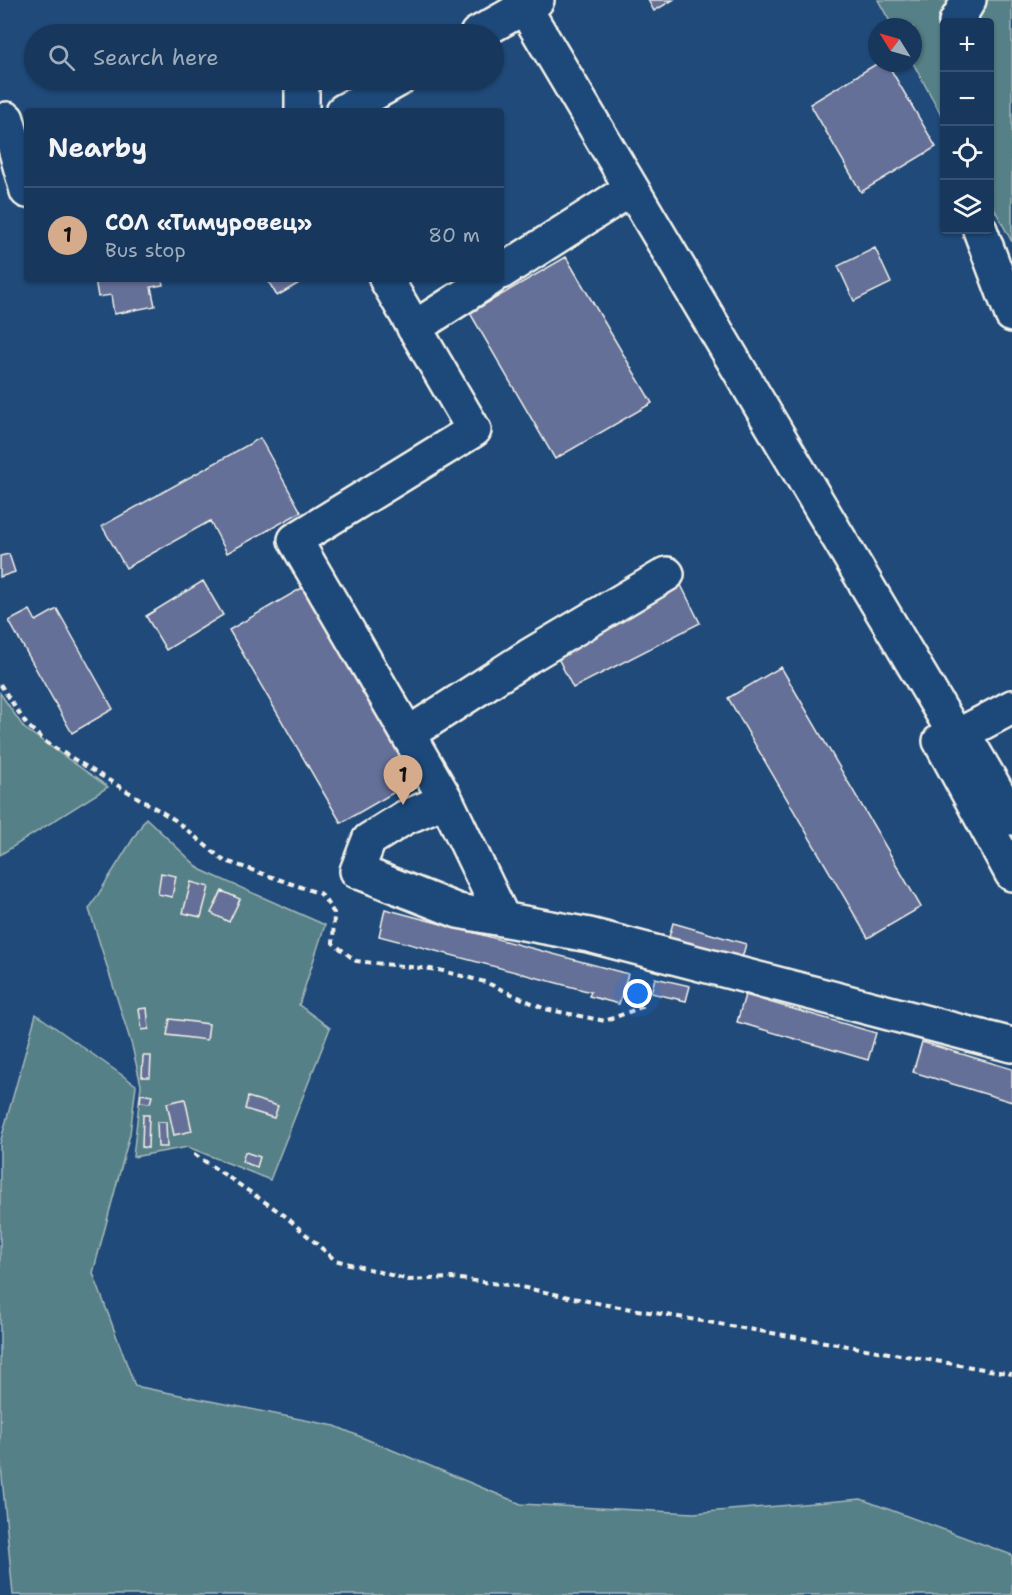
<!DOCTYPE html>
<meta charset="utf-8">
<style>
body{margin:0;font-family:"Shantell Sans",sans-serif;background:#203f62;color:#f1f3f6}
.controls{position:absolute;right:18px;top:18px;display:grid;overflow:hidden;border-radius:6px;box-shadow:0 2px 4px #0004}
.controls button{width:54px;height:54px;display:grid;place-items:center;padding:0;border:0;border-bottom:2px solid #365272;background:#17385c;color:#f1f3f6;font:30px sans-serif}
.compass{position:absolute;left:868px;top:18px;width:54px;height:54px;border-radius:50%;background:#17385c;box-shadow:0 2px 4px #0004;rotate:307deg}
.you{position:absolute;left:638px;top:994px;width:21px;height:21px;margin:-15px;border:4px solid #fff;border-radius:50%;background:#1a73e8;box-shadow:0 0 0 9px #1a73e833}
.badge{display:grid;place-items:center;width:39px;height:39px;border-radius:50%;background:#d6ab8b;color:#111;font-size:20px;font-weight:700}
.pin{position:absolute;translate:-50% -50px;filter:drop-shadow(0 2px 3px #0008)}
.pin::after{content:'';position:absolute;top:32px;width:21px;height:18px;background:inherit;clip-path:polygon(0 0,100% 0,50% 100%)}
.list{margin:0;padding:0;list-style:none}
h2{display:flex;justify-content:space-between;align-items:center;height:78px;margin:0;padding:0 24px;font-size:26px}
h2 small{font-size:20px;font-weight:400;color:#9eacbb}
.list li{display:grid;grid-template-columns:39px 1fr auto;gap:18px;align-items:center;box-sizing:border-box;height:96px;padding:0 24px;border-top:2px solid #365272}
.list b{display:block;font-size:22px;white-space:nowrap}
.list p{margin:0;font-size:20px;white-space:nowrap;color:#9eacbb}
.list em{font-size:20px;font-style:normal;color:#9eacbb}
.icon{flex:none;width:33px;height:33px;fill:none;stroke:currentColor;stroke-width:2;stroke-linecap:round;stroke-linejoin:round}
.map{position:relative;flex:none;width:1012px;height:1595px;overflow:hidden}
.search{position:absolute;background:#17385c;box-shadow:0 2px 4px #0004;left:24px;top:24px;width:480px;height:66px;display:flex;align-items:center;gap:15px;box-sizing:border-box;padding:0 21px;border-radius:33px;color:#9eacbb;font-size:22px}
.panel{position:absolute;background:#17385c;box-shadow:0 2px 4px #0004;left:24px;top:108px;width:480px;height:174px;border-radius:6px}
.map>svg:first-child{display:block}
.green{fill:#578087;stroke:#a6b8b8;stroke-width:1.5}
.building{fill:#656f99;stroke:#f4f1e8;stroke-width:1.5}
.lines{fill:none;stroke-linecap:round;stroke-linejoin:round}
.minor-casing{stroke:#f4f1e8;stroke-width:38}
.path{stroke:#f4f1e8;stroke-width:4;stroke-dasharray:6 4.5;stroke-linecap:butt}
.minor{stroke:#1f4a7a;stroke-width:33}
</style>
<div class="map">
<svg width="1012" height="1595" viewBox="0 0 1012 1595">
<rect width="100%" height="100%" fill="#1f4a7a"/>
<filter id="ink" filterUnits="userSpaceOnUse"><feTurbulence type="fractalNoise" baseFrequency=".0167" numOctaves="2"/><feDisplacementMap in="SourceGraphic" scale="12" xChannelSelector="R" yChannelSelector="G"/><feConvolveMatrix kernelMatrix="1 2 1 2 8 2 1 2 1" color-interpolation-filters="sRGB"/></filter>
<g filter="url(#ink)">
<!-- green -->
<path class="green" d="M878,0H1012V242L990,201V22H944V120L913,63V27H893Z
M0,693L24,728L108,787L0,855Z
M146,818L201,870L325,925L299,1005L330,1028L270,1180L188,1147L133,1157L141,1085L132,1046L89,909Z
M36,1014L136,1085L130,1134L93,1273L135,1386L335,1426L521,1504L694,1513L861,1499L1012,1555V1595H13L0,1455V1143Z"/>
<!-- building -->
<path class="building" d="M648,0H673L654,11Z
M878,63H887L936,147L861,192L810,104Z
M875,248L891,283L854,301L838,266Z
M566,257L652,403L555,459L470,313Z
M95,279H162L163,285L151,287L155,306L114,314L111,295L98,297Z
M267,279H306L277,296Z
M260,438L301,512L227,553L210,521L126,568L102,526Z
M9,554L15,572L0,577V556Z
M203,581L223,615L166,650L146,616Z
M314,581L426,774L341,823L229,630Z
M679,581L700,623L573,688L552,646Z
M57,609L113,709L72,733L9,621L30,610L36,621Z
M781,667L921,907L868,938L728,698Z
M161,873L176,876L172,897L158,894Z
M191,882L209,887L201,917L183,913Z
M222,891L240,899L229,922L211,913Z
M385,909L628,974L619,1004L589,996L591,992L379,936Z
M673,923L746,944L740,965L667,944Z
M655,978L690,986L686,1001L651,993Z
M745,995L876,1033L868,1060L737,1022Z
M147,1008L149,1029L142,1030L139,1009Z
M170,1019L209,1024L207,1040L167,1035Z
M922,1042L1012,1069V1102L913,1072Z
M143,1056H151L150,1077H142Z
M141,1094L152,1096L150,1103L140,1102Z
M248,1097L278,1106L274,1118L245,1109Z
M185,1099L192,1131L174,1135L167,1103Z
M143,1115H149L148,1148L142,1147Z
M157,1122H166L167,1147H158Z
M245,1152L260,1157L257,1167L242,1162Z"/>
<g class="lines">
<defs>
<path id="minor" d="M520,0L956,736
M956,22L969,0
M477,34L537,0
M302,111V80
M343,111L398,80
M7,119L27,191
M980,230L1012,315
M501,272L631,189
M386,279L474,430L295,540L446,800
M414,328L490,279
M1012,707L963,733L940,741L1012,874
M963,733L1012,818
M408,734L529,656L667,574
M503,919L446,800L404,818L369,840L357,871L458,911L589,935L1012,1045"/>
</defs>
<!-- minor casing -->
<use href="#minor" class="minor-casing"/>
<!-- path -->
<path class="path" d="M0,684L27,725L47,743L175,820L223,860L321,894L334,913L333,943L356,961L439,970L485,982L545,1009L605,1021L642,1007L649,981
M194,1154L284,1215L335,1260L409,1280L451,1278L516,1286L602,1304L1012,1374"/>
<!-- minor -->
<use href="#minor" class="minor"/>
</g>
</g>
</svg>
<div class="controls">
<button>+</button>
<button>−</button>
<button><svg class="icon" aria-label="locate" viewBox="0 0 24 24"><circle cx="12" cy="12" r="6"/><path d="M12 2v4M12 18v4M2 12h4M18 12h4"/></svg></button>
<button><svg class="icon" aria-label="layers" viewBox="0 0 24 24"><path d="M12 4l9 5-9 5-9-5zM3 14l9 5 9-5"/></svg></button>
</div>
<svg class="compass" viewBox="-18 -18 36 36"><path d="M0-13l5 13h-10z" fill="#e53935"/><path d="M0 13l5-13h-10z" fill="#9eacbb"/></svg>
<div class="you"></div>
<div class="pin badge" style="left:403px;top:805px">1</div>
<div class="search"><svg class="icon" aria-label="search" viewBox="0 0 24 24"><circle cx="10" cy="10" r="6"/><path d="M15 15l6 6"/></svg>Search here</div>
<section class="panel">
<h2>Nearby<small></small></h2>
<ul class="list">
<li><span class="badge">1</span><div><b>СОЛ «Тимуровец»</b><p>Bus stop</p></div><em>80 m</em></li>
</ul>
</section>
</div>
